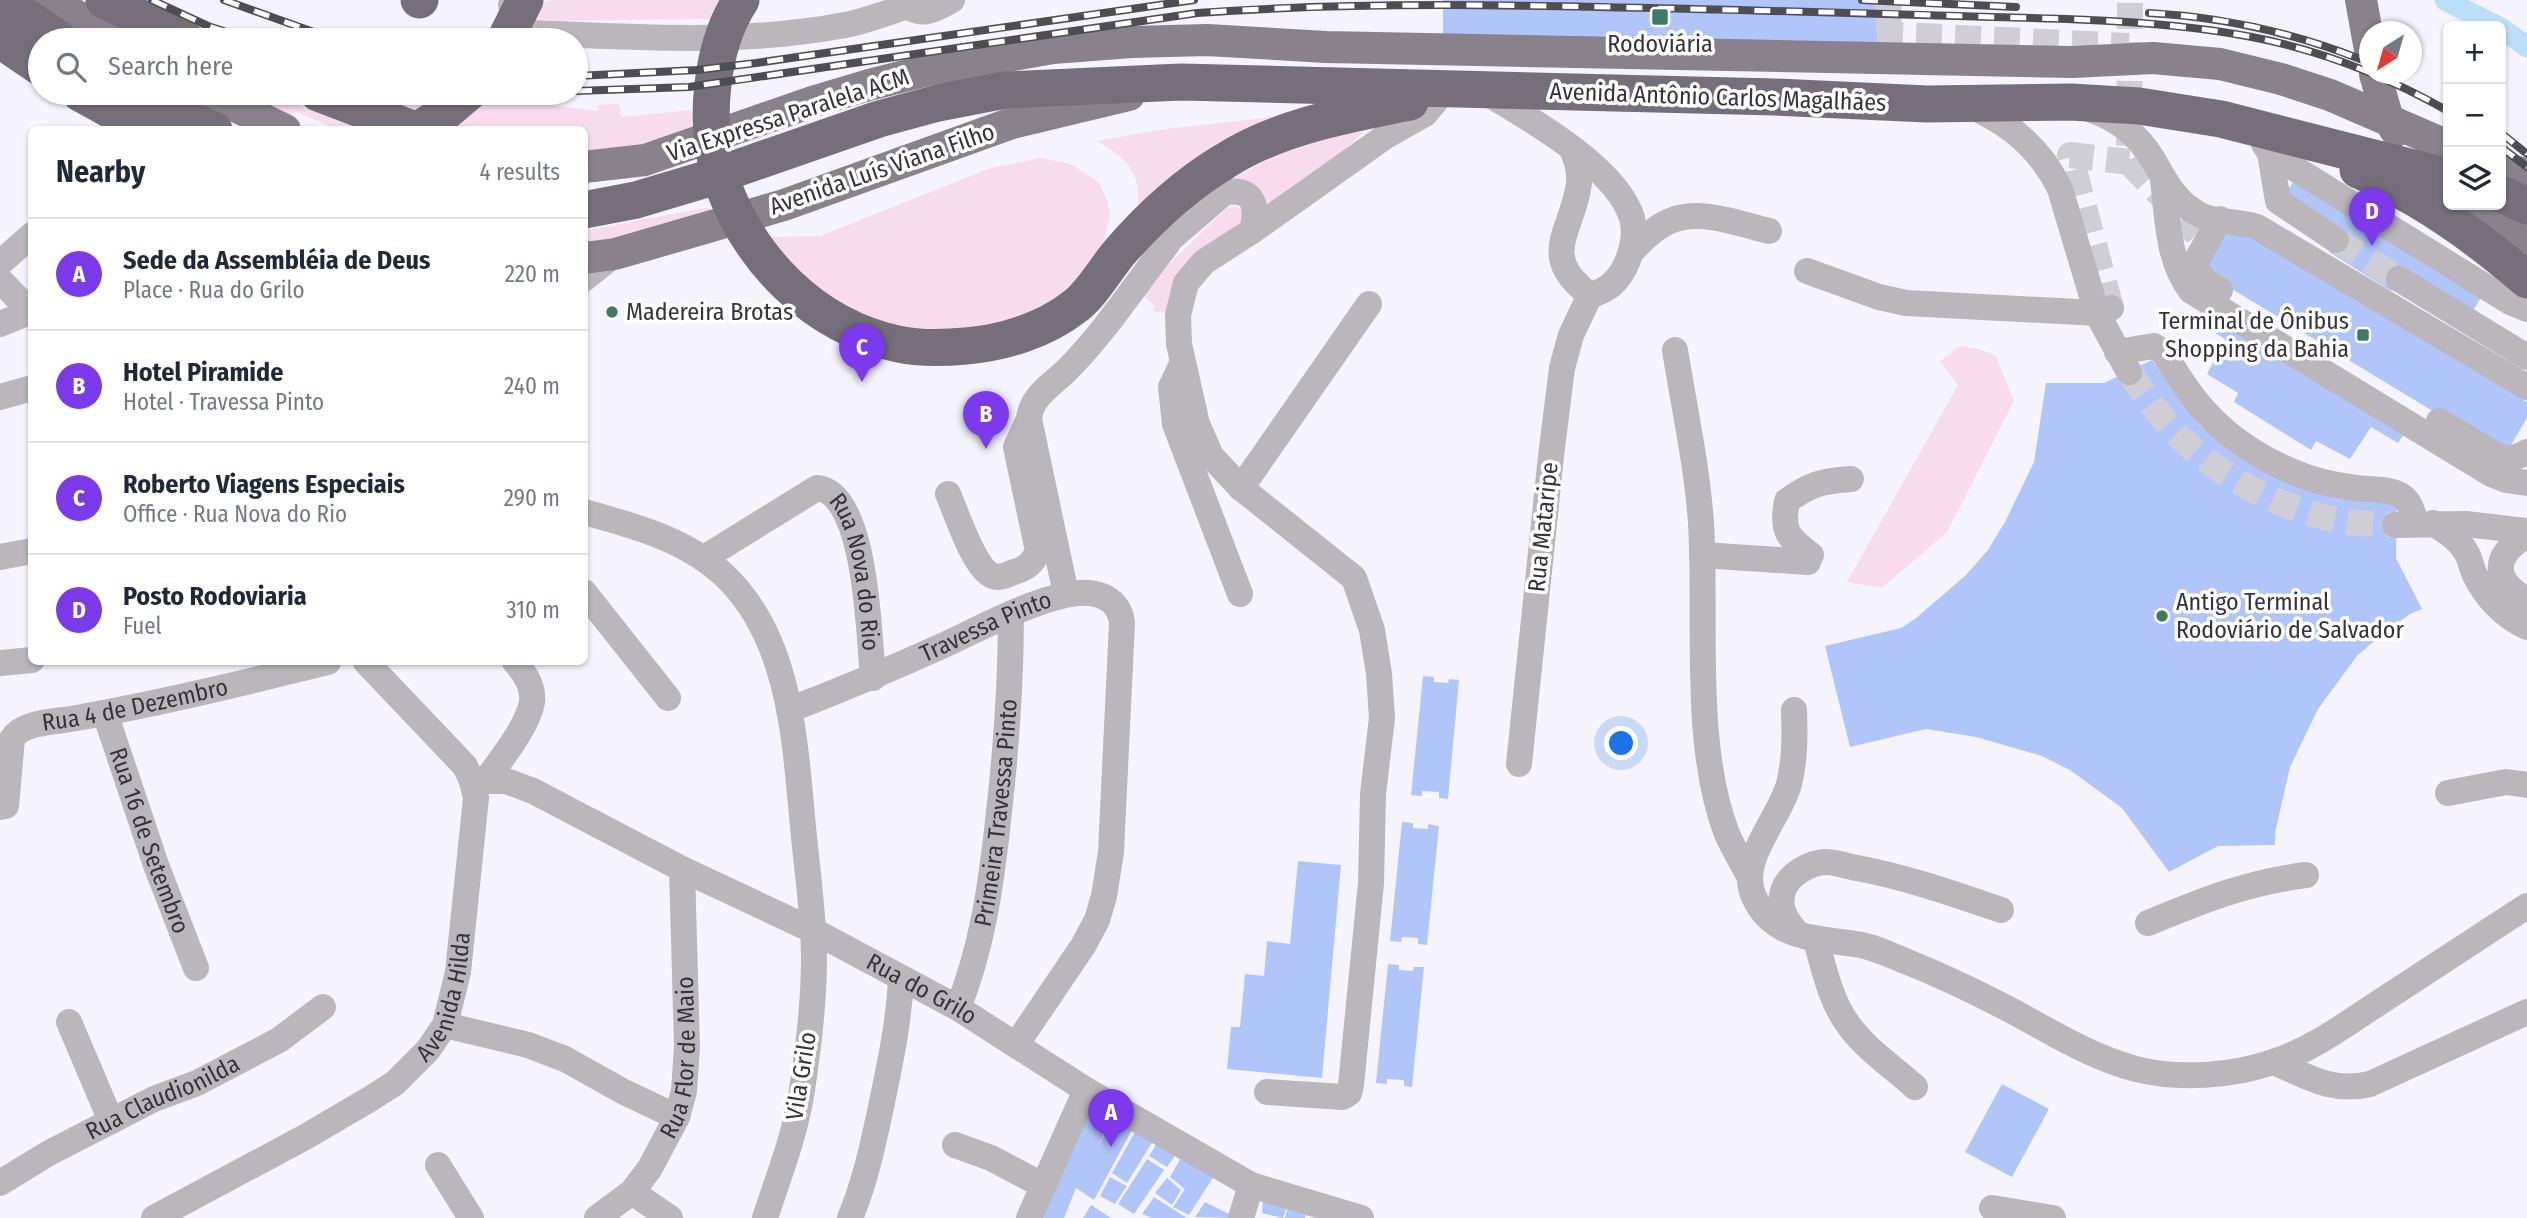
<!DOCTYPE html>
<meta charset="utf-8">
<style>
body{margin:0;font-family:"Fira Sans Condensed",sans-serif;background:#f2f2f3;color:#1f2937}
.controls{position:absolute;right:21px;top:21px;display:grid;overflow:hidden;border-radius:10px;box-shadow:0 2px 5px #0004}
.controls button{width:63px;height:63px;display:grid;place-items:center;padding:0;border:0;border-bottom:2px solid #e0e1e3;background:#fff;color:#1f2937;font:35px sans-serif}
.compass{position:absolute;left:2359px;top:21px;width:63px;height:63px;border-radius:50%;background:#fff;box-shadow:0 2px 5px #0004;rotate:217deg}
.you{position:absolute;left:1622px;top:744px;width:24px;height:24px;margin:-18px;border:5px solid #fff;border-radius:50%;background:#1a73e8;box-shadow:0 0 0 10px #1a73e833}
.badge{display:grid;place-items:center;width:46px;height:46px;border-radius:50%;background:#7c3aed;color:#fff;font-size:23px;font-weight:700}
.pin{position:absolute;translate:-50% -58px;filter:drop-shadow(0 2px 4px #0008)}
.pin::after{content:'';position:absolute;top:37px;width:24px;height:21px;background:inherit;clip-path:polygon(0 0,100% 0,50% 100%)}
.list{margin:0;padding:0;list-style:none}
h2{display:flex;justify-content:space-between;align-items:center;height:91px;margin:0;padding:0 28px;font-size:30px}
h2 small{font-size:23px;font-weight:400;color:#747a83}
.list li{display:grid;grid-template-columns:46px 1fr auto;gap:21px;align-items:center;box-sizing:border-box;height:112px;padding:0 28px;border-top:2px solid #e0e1e3}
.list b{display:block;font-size:26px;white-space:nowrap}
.list p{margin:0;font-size:23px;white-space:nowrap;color:#747a83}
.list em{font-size:23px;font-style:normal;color:#747a83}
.icon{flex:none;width:38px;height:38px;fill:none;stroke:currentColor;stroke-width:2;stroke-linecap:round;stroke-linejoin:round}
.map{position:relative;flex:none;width:2527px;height:1218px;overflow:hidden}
.search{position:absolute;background:#fff;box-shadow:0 2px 5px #0004;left:28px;top:28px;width:560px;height:77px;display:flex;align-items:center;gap:18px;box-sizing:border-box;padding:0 24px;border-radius:38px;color:#747a83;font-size:26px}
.panel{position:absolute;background:#fff;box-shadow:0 2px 5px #0004;left:28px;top:126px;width:560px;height:539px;border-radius:10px}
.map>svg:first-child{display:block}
.green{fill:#f8dcee}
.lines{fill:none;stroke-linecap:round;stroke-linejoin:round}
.canal{stroke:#bcdef9;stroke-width:21}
.building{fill:#b0c6fb}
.minor-tunnel{stroke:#cfced7;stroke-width:26;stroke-dasharray:26 13;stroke-linecap:butt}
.minor{stroke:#bab6bc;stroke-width:26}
.major{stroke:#89818c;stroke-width:32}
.highway{stroke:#776e7b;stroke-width:37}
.rail-casing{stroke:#4e4d53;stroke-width:8}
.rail{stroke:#fff;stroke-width:5;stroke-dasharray:16;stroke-linecap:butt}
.poi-dot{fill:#3e7b67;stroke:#fff;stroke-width:2.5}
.labels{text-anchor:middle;stroke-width:7;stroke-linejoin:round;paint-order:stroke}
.poi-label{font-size:24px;fill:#35343a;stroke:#fff;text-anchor:start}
.street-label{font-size:24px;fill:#35343a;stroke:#fff}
</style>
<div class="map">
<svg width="2527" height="1218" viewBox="0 0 2527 1218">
<rect width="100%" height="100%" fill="#f5f4fe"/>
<!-- green -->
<path class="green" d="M552,0H725L713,19L532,21L539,3Z
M233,93H263L362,129H338L296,112L285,117Z
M363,93L442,95L418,114Z
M486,97L598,111V105L619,104L622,117L691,110L694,135L585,157L584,130L513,129L487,125L468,129L453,128Z
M1272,117L1224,141L1138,220C1141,177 1135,163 1097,141L1166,129Z
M1364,132L1317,175L1267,211L1230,180L1298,144L1328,134Z
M1040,158L1071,164L1099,183L1108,202L1110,217L1104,239L1087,268L1073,286L1049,305L1017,324L940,336L879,324L809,284L770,237L820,236L991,168Z
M1234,206L1242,209L1246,221C1204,247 1174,259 1166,313L1152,311L1155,306L1140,292L1226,209Z
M708,207L712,216L585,247V231Z
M1960,346L1979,349L1996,356L2014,401L1947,532L1882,588L1847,582L1958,385L1940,361Z"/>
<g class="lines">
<!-- canal -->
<path class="canal" d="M2445,0L2497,26
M2501,28L2527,47"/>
</g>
<!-- building -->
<path class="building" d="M1443,0H1877V50L1443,40Z
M2297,176L2485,291L2471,314L2403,272L2391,291L2329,252L2340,235L2282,199Z
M2228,221L2527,402V418L2505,455L2199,269Z
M2205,305L2408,428L2398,443L2371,427L2350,459L2316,441L2311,450L2234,402L2238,393L2207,374L2225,339L2196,320Z
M2152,360L2200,425L2227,447L2397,503L2396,558L2422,609L2410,614L2382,634L2357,656L2318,709L2290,767L2275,833V845L2218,846L2169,872L2122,808L2070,770L2042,756L1976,737L1926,729L1850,747L1825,646L1901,628L1915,619L1966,575L1988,550L2006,520L2034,462L2046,383H2104Z
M1423,676L1434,677V682L1448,683L1449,679L1459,680L1448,799L1439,798V792L1422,791V796L1411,795Z
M1402,822L1413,823V828L1428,829V824L1439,826L1427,945L1418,944V938L1402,937L1401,942L1390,941Z
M1298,861L1341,865L1322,1078L1227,1069L1231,1027H1240L1245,974L1264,976L1267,941L1290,944Z
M1388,964L1399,965V970L1413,971L1414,967H1424L1412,1087L1404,1086V1080L1387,1079V1084L1376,1083Z
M2002,1084L2049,1109L2012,1177L1965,1152Z
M1087,1102L1113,1117L1098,1146L1114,1120L1132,1130L1094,1200L1076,1188L1064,1218H1039Z
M1135,1132L1153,1141L1127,1183L1112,1173Z
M1157,1143L1177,1153L1167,1167L1149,1156Z
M1182,1156L1216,1173L1189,1215L1173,1207L1185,1189L1170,1177Z
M1147,1159L1164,1170L1134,1214L1118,1204Z
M1110,1177L1127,1186L1115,1204L1100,1196Z
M1167,1178L1181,1190L1172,1205L1155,1193Z
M1154,1197L1187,1218H1152L1142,1214Z
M1263,1199L1287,1206L1283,1218L1262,1213Z
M1205,1202L1233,1216L1232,1218L1195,1217Z
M1091,1205L1111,1218H1083Z
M1288,1206L1307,1210L1305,1218H1285Z"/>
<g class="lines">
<!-- minor-tunnel -->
<path class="minor-tunnel" d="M1888,0L1889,35
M1877,34L2129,46
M2129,162L2197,234
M2336,240L2399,279
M2111,308L2070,155L2129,162L2130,0
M2129,372C2143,392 2157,413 2174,431C2218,477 2280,509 2342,521C2359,524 2377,524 2395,525"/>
<!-- minor -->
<g class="minor">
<path d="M902,0C917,19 934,11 952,0"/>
<path d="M511,5L529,33C634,37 741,45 845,25C866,21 887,13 907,6"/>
<path d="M1482,90C1526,117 1616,166 1632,218C1636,233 1633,247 1628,260C1621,278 1609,291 1590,295L1571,335L1562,368L1551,456L1519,764"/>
<path d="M1970,106C2010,123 2041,149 2060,189L2097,313L2129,372"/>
<path d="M2089,109C2116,118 2137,133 2152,158C2164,178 2173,199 2195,212C2212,224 2238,220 2257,227L2527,387"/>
<path d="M2264,144L2270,153L2278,201L2336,240"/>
<path d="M1573,151C1577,162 1580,171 1579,183C1573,232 1537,255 1590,295"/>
<path d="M2270,153L2510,302L2527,309"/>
<path d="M2163,180C2168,219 2167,259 2191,291L2491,474L2506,480L2527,483"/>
<path d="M1631,252C1642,241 1655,227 1670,221C1701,208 1739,224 1769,231"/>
<path d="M1154,253L1225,192C1255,188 1258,207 1252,231"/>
<path d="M0,263L32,235"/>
<path d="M1807,271L1879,297L1906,303L2097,313L2111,308"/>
<path d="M584,279L615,254"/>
<path d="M2399,279L2527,357"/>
<path d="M0,280L32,313"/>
<path d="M2220,290C2208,283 2196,277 2196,261L2220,219"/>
<path d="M0,324L30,312"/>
<path d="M1675,350C1684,407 1697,465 1701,523C1707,620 1692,743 1727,834C1733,848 1742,862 1749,876"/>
<path d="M2117,352L2154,346L2163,352C2170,362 2176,373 2183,383C2213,429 2258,460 2309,478C2325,483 2340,486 2356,488C2387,491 2411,486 2415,524"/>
<path d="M1181,366L1171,387L1175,424L1240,594"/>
<path d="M0,397L32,388"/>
<path d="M2439,421L2496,455C2509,460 2516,458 2527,452"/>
<path d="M1241,488L1369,304"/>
<path d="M948,494C957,514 974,569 993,576C1000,579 1008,574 1014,572C1027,568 1033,563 1038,551L1016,447L1029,419"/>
<path d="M584,512C635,526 688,540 727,578C791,641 795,743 803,827C807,870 814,915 814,959C814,1004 808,1052 801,1096C794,1138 778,1178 765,1218"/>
<path d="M2433,523C2445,531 2459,539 2466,552C2470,558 2471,566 2474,573C2486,598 2502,615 2527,627"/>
<path d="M2395,525L2466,524L2527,531"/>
<path d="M2527,535C2493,555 2491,580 2527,600"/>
<path d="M1702,555L1808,562"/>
<path d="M1811,555C1788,538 1781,531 1787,501C1810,484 1822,481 1851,479"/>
<path d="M0,557L32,551"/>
<path id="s1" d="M704,558L817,488C867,492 869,639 873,678"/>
<path d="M584,592L668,698"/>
<path d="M1066,594L1029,419C1031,396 1052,385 1067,370C1105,332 1135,285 1168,243"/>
<path d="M0,663L32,660"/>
<path id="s2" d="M789,710C841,690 891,669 942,646C981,628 1022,605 1065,595C1090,589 1119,594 1122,623L1111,852L1104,896L1097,920L1083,946L1016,1045"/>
<path d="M1794,710C1795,736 1795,759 1789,784C1779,820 1737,861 1754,897C1773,939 1816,938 1855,944C1871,946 1889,954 1905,961C1943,976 1980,994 2016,1013C2054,1034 2094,1058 2136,1069C2179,1080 2232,1076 2273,1062C2312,1050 2346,1024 2380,1002C2429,970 2478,938 2527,906"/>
<path id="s3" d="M105,713L156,865L196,968"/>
<path d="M487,779C501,759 528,726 532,702C534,687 524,672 515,662"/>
<path id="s4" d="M472,781H506L533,791L682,869L812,930L958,1008L1086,1090L1251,1185L1361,1218"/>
<path d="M2448,793L2506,782L2527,785"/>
<path id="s5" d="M0,807L6,806L12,739C22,722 53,722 71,719C157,704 243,683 328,662"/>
<path d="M2148,923C2204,900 2245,883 2306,875"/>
<path d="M1798,934C1785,919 1776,906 1785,886C1792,873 1810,863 1825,862C1835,862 1847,866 1857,868C1906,877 1954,894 2001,910"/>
<path d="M1816,940C1824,969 1831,1003 1850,1027C1867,1050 1894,1068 1915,1087"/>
<path id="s6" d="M958,1008C982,948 991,886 998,821C1006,752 1011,684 1011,614"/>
<path d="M69,1022L111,1121"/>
<path d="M445,1025L528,1045L565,1059L624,1092L677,1117"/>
<path d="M2274,1062C2308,1077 2332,1093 2370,1084L2527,1012"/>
<path d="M1267,1092L1343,1097L1349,1093L1351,1085L1371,883L1373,794L1382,718L1379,674L1372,630L1354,578L1241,488L1211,456L1197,424L1179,344L1178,315L1186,283L1204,262L1252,231L1386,136L1425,114L1440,96"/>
<path d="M955,1145L991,1158L1044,1186"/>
<path d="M438,1165L471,1218"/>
<path id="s7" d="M0,1183L49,1153L154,1099L197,1083L279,1040L323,1007"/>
<path d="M632,1192L670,1218"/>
<path d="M1992,1208L2053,1218"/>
<path id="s8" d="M154,1218L307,1136L370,1099L395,1083L428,1050L445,1025L458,972L476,798L472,781L465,766L366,662"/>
<path id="s9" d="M597,1218L632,1192L650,1168L677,1117L684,1091L687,1047L682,869"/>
<path d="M850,1218C865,1182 873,1145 881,1107C890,1064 899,1022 901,978"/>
<path d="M1029,1218L1086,1090"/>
<path d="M1241,1218L1251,1185"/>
</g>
<!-- major -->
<path class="major" d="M51,0L116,40
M2361,0L2370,50
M2375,74L2387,116L2396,131
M208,93L285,130
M584,167L645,160L812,102L869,85L928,70L1053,48L1131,42L1207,40L1326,47L2073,62L2153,58L2220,64L2281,79L2330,95L2448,146
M2501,167L2527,175
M2482,205L2527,242
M584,258L615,254L784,205L1012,123L1129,95"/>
<!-- highway -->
<path class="highway" d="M2,0L60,40
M104,0L186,40
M419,0H420
M741,0C710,47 703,126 721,179C748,259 813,326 898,344C920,349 944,348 966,346C1003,343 1045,330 1074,307C1090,296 1105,270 1118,254C1150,217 1183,186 1225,161C1280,126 1347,115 1410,102
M0,40L40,67
M505,40L525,0
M80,93L147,130
M139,93L181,116L214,130
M318,93L415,130
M418,130L442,115L468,93
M2358,170C2421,196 2476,236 2527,280
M2501,194L2527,206
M584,210L636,200L703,180L879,119L938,103L1005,90L1181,82L1775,97L1927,104L2071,102L2139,106L2221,119L2448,177"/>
<defs>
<path id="rail" d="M152,0L208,26L251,40
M224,0L336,40
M1862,0L2016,7
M2149,13C2223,17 2291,32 2360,59
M576,76L697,70L756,63L1194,0
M576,91L689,87L1197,13C1377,0 1557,6 1738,10C1823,12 1908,14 1992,17C2079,19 2167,21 2252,37C2320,50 2388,77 2448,111
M2501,133L2527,154
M2501,147L2527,167"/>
</defs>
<!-- rail casing -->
<use href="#rail" class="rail-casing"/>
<!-- rail -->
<use href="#rail" class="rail"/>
</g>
<!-- markers -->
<g class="poi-dot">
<rect x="1651" y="8" width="18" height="18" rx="3.5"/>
<circle cx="612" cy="312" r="7"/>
<rect x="2356" y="328" width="14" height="14" rx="3.5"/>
<circle cx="2162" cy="616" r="7"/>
</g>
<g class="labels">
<!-- poi labels -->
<g class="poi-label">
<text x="1660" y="52" text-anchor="middle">Rodoviária</text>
<text x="626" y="320">Madereira Brotas</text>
<text x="2349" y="329" text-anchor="end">Terminal de Ônibus<tspan x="2349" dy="28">Shopping da Bahia</tspan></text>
<text x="2176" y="610">Antigo Terminal<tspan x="2176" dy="28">Rodoviário de Salvador</tspan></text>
</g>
<!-- street labels -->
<g class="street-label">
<text transform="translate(1718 97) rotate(2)" y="8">Avenida Antônio Carlos Magalhães</text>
<text transform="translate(788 115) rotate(-18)" y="8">Via Expressa Paralela ACM</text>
<text transform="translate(882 169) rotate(-19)" y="8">Avenida Luís Viana Filho</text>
<text transform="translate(1543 527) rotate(-84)" y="8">Rua Mataripe</text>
<text dy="8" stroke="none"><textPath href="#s1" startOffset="233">Rua Nova do Rio</textPath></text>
<text dy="8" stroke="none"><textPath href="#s2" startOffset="214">Travessa Pinto</textPath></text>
<text dy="8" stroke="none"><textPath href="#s5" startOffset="203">Rua 4 de Dezembro</textPath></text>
<text dy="8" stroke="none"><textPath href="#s6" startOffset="200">Primeira Travessa Pinto</textPath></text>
<text dy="8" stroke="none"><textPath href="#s3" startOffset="135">Rua 16 de Setembro</textPath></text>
<text dy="8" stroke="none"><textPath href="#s4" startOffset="499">Rua do Grilo</textPath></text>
<text dy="8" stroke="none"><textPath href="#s8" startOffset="380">Avenida Hilda</textPath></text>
<text dy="8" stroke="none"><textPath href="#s9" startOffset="191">Rua Flor de Maio</textPath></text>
<text transform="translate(801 1076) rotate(-81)" y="8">Vila Grilo</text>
<text dy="8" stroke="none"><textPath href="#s7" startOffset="184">Rua Claudionilda</textPath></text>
</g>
</g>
</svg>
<div class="controls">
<button>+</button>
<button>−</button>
<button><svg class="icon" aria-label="layers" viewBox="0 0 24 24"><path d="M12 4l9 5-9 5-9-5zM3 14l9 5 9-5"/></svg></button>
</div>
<svg class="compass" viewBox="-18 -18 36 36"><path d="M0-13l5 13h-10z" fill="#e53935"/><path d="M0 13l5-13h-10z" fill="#747a83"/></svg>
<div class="you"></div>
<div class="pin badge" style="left:1111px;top:1147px">A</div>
<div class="pin badge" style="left:986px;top:449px">B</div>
<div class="pin badge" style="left:862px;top:382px">C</div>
<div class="pin badge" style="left:2372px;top:246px">D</div>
<div class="search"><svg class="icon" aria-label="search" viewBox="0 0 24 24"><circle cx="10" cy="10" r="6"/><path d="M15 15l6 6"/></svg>Search here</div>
<section class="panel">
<h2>Nearby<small>4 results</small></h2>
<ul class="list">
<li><span class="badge">A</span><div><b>Sede da Assembléia de Deus</b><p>Place · Rua do Grilo</p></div><em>220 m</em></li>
<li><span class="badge">B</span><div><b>Hotel Piramide</b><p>Hotel · Travessa Pinto</p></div><em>240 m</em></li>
<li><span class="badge">C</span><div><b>Roberto Viagens Especiais</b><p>Office · Rua Nova do Rio</p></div><em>290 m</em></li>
<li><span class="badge">D</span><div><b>Posto Rodoviaria</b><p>Fuel</p></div><em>310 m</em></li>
</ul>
</section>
</div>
